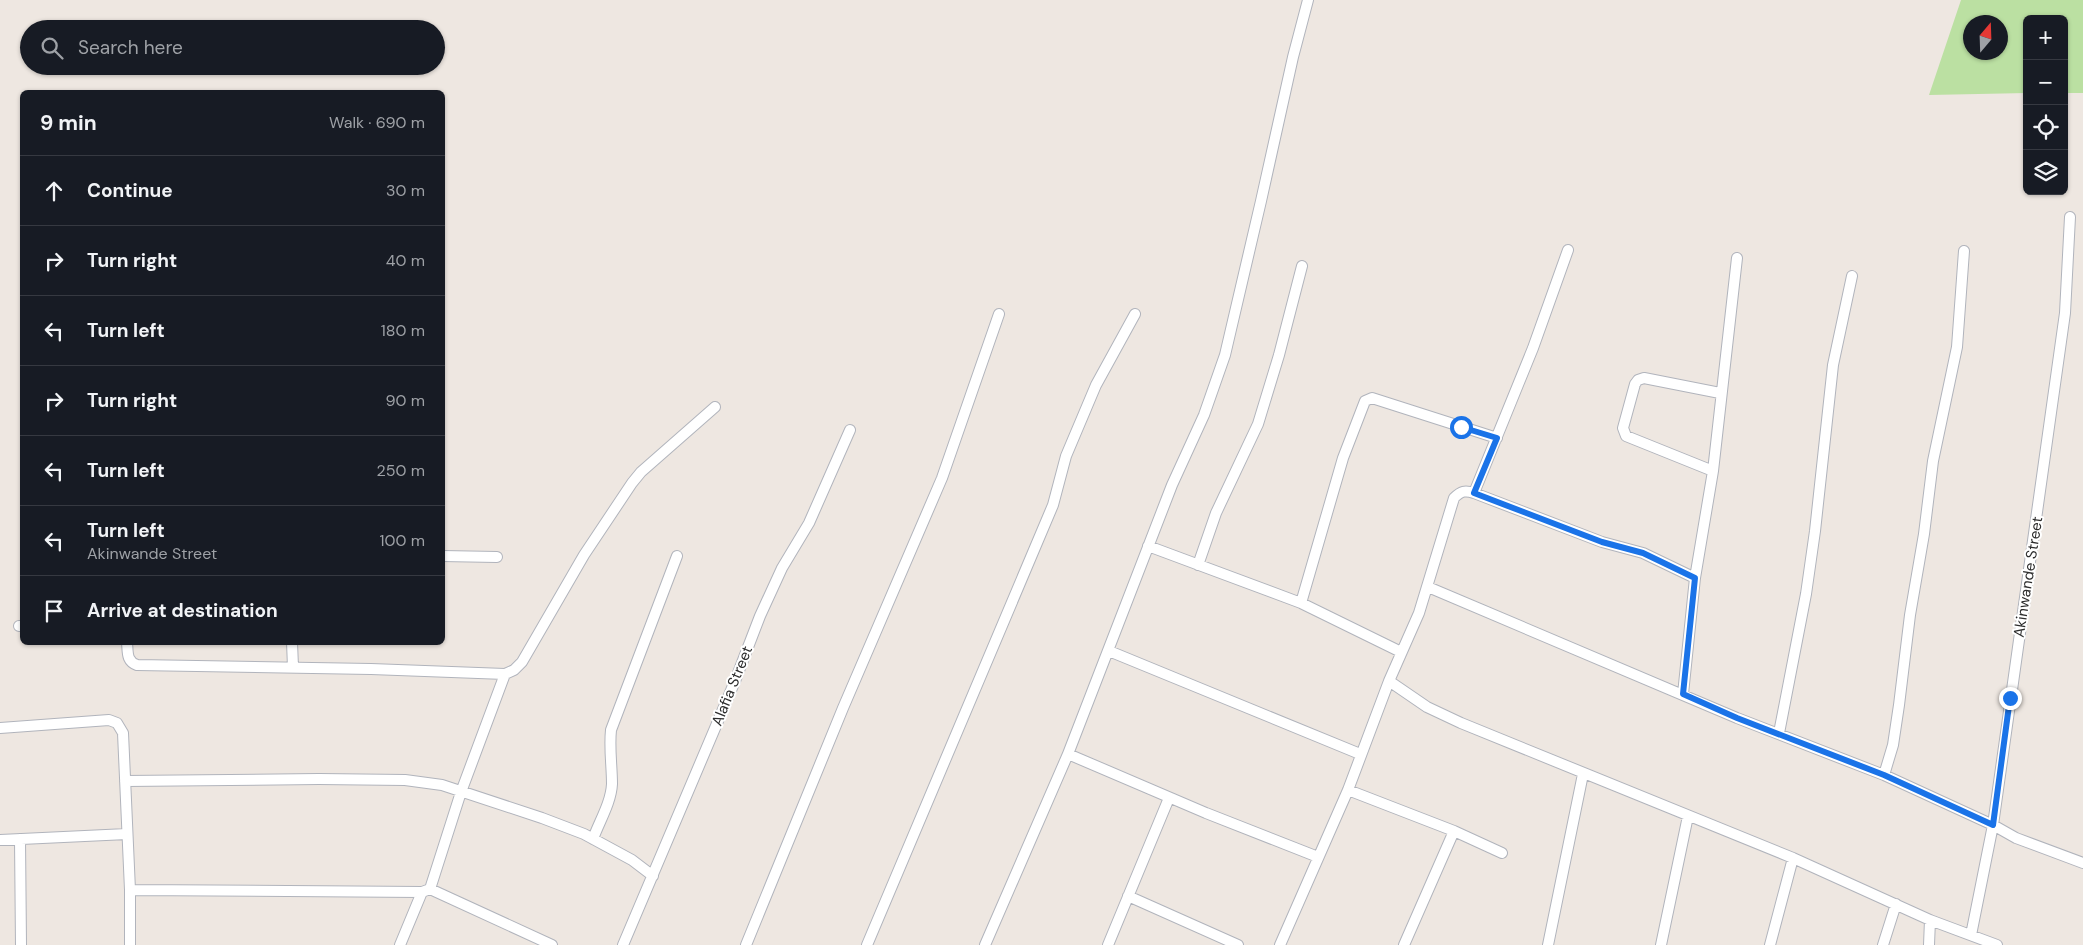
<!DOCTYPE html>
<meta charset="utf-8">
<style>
body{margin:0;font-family:"DM Sans",sans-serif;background:#242831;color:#f1f3f6}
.controls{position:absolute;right:15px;top:15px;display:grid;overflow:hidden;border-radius:8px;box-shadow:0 1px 4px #0004}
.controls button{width:45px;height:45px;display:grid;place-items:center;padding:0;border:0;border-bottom:1px solid #363941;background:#171b24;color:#f1f3f6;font:25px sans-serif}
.compass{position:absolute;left:1963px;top:15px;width:45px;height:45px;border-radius:50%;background:#171b24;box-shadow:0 1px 4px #0004;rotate:19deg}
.stop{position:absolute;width:15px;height:15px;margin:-11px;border:4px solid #1a73e8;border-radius:50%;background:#fff}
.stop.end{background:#1a73e8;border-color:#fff;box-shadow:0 1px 5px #0008}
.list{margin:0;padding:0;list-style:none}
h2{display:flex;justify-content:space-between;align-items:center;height:65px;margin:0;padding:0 20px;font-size:21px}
h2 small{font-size:16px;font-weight:400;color:#9ea1a6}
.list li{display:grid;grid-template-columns:32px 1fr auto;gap:15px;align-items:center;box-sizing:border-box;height:70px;padding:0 20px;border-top:1px solid #363941}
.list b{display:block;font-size:19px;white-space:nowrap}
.list p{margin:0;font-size:16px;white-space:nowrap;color:#9ea1a6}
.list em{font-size:16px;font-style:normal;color:#9ea1a6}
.icon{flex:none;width:28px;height:28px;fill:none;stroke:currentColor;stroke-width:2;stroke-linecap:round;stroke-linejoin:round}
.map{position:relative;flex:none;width:2083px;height:945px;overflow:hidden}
.search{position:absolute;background:#171b24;box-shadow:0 1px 4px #0004;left:20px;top:20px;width:425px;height:55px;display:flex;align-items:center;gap:12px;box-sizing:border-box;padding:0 18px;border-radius:28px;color:#9ea1a6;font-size:19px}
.panel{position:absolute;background:#171b24;box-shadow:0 1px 4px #0004;left:20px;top:90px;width:425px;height:555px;border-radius:8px}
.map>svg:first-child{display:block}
.grass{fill:#bbe0a2;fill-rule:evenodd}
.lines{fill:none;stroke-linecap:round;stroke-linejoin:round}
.street-casing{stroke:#b1b4bc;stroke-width:12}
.street{stroke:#fff;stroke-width:10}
.route{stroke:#1a73e8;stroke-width:6}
.labels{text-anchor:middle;stroke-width:4;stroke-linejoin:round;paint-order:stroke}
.street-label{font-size:15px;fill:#2d2d2d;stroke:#fff}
</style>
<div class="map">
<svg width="2083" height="945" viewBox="0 0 2083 945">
<rect width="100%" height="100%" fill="#eee7e1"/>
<!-- grass -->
<path class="grass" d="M1961,0H2083V93H2064V19H2027V93L1929,95ZM1970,22H2000V52H1970Z"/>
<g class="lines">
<defs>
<path id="street" d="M1713,471L1626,436L1623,428L1635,384L1638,380L1644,378L1720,393
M1474,493L1533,348L1568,250
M1148,546L1301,603L1401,652
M442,556L497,557
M1198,565L1216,513L1258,424L1279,355L1302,266
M1428,587L1737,718L1884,775L1993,825L2016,838L2083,863
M1301,603L1343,458L1365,401L1372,398L1497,438
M19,626H22
M127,642C128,652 126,661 137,665L371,669L505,674L514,670L522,662L584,555L632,483L641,472L715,407
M292,642L293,667
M1109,651L1360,754
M1389,681L1427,707L1461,723L1793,858L1930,920L1997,945
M1683,694L1695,578L1713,471L1737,258
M0,728L109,720L117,723L123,733L130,890V945
M1779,733L1806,594L1815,531L1833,365L1852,276
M1068,754L1206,813L1318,857
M1884,775L1893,745L1899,705L1910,615L1924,534L1933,461L1957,347L1964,251
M125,781L319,779L405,780L442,785L542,818L584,834L632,860L653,876
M1348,790L1454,831L1404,945
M1454,831L1502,853
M20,839L21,945
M593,839C599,822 611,803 612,784C612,766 609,748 611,730L677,556
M0,840L127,834
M430,889L552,945
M130,890L422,892
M1128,896L1238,945
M1971,935L1993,825L2065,313L2070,217
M400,945L422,892L430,889L461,792L505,674
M623,945L735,681L760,616L782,568L809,523L850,430
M746,945L843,708L942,478L999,314
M867,945L1053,505L1066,456L1096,385L1135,314
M985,945L1068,754L1172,485L1204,415L1225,355L1261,201L1293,57L1308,0
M1108,945L1169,798
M1280,945L1348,790L1389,681L1419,613L1454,498C1461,491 1465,490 1474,493L1602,542L1643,553L1695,578
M1548,945L1583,774
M1661,945L1688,816
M1770,945L1793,858
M1883,945L1896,904
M1929,945L1930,920"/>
</defs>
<!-- street casing -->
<use href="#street" class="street-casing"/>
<!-- street -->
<use href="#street" class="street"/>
</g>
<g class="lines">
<!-- route -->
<path class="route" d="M1461,427L1497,438L1474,493L1602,542L1643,553L1695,578L1683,694L1737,718L1884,775L1993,825L2010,698"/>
</g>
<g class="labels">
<!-- street labels -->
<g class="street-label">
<text transform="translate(2028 577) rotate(-81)" y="5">Akinwande Street</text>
<text transform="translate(732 686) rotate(-68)" y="5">Alafia Street</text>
</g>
</g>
</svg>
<div class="controls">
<button>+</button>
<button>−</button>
<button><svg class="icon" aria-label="locate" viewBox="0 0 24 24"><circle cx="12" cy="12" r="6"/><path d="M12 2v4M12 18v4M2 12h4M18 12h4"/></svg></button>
<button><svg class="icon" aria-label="layers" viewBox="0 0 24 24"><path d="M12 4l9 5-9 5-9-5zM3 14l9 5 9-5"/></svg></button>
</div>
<svg class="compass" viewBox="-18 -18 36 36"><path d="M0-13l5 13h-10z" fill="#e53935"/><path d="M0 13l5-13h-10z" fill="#9ea1a6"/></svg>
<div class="stop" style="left:1461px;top:427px"></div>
<div class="stop end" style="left:2010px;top:698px"></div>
<div class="search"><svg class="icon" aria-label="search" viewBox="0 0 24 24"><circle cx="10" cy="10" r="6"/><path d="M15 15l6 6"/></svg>Search here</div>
<section class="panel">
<h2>9 min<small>Walk · 690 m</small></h2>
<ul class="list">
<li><svg class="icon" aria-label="ahead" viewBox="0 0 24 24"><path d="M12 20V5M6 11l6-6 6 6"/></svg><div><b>Continue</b></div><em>30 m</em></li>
<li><svg class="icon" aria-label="right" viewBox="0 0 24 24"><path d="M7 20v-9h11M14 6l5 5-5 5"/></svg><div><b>Turn right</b></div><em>40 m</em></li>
<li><svg class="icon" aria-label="left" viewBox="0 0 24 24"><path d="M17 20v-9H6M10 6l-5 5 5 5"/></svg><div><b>Turn left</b></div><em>180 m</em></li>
<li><svg class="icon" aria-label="right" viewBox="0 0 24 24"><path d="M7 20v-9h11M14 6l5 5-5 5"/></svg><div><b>Turn right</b></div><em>90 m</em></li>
<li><svg class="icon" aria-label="left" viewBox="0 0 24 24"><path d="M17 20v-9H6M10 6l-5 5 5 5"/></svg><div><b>Turn left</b></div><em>250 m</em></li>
<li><svg class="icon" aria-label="left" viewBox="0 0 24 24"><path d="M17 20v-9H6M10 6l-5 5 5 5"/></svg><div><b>Turn left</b><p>Akinwande Street</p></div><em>100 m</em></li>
<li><svg class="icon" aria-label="arrive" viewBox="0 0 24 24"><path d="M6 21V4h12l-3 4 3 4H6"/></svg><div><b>Arrive at destination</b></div></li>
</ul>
</section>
</div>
